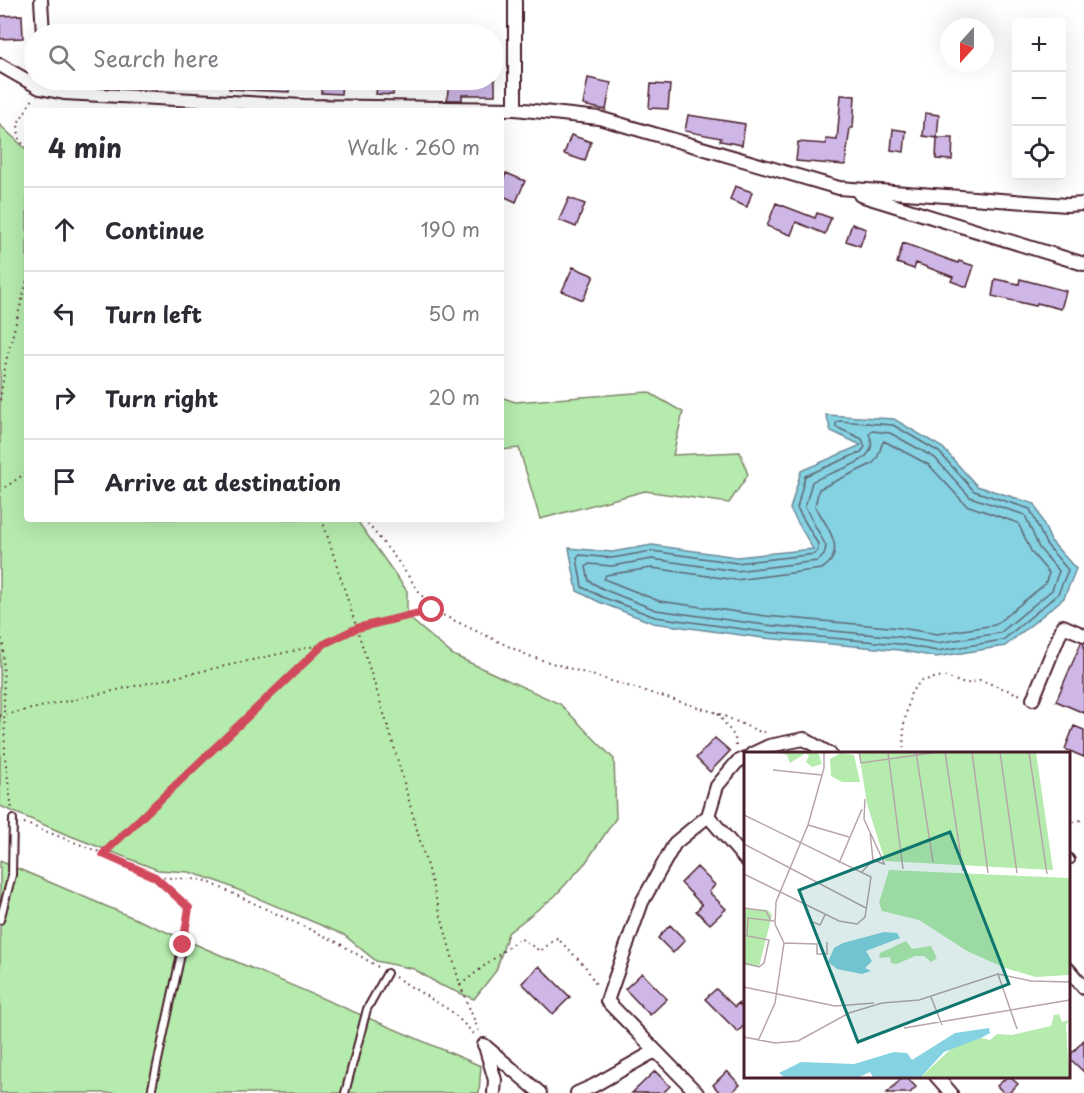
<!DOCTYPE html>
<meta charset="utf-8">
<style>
body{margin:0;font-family:"Playpen Sans",sans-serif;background:#f7f7f7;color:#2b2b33}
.controls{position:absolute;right:18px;top:18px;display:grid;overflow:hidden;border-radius:6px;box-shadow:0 6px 24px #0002}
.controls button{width:54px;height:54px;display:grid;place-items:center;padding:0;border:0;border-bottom:2px solid #e1e1e2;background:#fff;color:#2b2b33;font:30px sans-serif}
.compass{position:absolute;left:940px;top:18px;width:54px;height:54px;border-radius:50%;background:#fff;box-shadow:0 6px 24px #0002;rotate:201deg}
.stop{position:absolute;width:18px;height:18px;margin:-14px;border:4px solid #d1495b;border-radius:50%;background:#fff}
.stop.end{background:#d1495b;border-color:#fff;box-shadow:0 2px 6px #0008}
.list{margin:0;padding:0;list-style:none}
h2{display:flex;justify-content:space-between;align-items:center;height:78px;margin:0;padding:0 24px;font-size:26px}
h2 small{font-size:20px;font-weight:400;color:#7c7c81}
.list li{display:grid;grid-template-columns:39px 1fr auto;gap:18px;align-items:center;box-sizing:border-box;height:84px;padding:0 24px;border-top:2px solid #e1e1e2}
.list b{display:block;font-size:22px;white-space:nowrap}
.list em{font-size:20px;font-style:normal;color:#7c7c81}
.icon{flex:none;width:33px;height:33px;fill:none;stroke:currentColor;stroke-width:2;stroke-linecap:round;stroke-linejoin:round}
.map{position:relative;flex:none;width:1084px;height:1093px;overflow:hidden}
.search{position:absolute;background:#fff;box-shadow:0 6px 24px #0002;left:24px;top:24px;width:480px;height:66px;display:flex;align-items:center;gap:15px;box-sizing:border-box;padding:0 21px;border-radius:33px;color:#7c7c81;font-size:22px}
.panel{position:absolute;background:#fff;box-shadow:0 6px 24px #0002;left:24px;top:108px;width:480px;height:414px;border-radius:6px}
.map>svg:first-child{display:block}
.green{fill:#b5ebad;stroke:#80856c;stroke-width:1.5}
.water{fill:#84d2e2;stroke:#6d8a99;stroke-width:1.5}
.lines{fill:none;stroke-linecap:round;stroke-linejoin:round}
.shore{stroke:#616774;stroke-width:1.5}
.building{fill:#ceb7e6;stroke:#4a1f2b;stroke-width:1.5}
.service-casing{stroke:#4a1f2b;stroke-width:10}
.minor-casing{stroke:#4a1f2b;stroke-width:16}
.path{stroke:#4a1f2b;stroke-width:2;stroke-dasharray:1.5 4.5;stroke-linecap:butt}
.service{stroke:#fff;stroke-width:6}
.minor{stroke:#fff;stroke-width:12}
.route{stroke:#d1495b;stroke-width:8}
.inset-road{fill:none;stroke:#b7a5aa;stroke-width:1.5}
.view{fill:#0f766e;fill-opacity:0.15;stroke:#0f766e;stroke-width:3}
.inset-edge{fill:none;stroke:#4a1f2b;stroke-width:3}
</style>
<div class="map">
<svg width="1084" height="1093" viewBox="0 0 1084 1093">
<rect width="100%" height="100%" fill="#fff"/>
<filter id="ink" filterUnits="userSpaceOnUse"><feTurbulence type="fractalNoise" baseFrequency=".0167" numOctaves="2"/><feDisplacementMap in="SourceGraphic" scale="12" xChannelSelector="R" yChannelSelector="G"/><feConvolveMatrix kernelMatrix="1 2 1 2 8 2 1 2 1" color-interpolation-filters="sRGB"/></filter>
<g filter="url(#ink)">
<!-- green -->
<path class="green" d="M0,125L27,150V519H356L407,591V616L453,655L560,704L614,759L616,818L586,862L555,896L508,933L496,971L474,999L440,985L414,969L376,961L344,935L217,881L189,872L158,870L63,833L0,806Z
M648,392L683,412L673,455L740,452L748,475L729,503L645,491L540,519L519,448L501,450V397L515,402Z
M0,861L481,1066L479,1093H0Z"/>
<!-- water -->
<path class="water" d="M826,415L894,419L943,448L977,486L1035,504L1051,541L1076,569L1064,598L1005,646L936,657L899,650L763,638L653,623L599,602L577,591L569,548L612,552L652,545L737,557L813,549L790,509L801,471L861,445L831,431Z"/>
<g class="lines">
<!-- shore -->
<path class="shore" d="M839,421L893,425L939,452L974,491L1030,509L1046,544L1068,570L1058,594L1003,640L937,651L899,644L764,632L655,617L602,597L582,587L577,558L580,555L612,558L652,551L737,563L815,554L818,550V544L797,508L805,476L861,452L865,447L862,439L836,427V423Z
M872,431L890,433L935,458L970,497L1025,515L1039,548L1059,571L1052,590L1000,633L937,643L900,637L765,625L656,610L605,590L589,581L586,567L589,564L612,566L652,559L736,571L818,561L824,555L826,546L805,507L812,482C830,470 884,464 869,434Z
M884,441L929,465L966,505L1018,523L1032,553L1049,573L1045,584L995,625L937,634L901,628L766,616L659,601L604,579L606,575L652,568L736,580L822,569C849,552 826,525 815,506L819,489L872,464C881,457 879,447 884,441Z"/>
</g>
<!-- building -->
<path class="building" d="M22,15L23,38L0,39V16Z
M588,78L611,83L606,110L583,105Z
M229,80H290L289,92L229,89Z
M322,80H342L341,94L321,93Z
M378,80H394L393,95L376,94Z
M449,80H495V95H462V100H447Z
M651,84L670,85L668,109L649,108Z
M841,95L855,96L853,128H850L845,165L796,161L798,142L826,144V139L837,140Z
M925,113L939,115L937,138L923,136Z
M688,115L745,124L742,145L720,141L721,138L685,131Z
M893,129L906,131L904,152L891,150Z
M571,135L591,142L585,161L564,154Z
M937,138H953L952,160L936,159Z
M506,173L525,181L516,202L501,195V186Z
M735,186L752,192L747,207L730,200Z
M569,198L585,204L576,227L559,220Z
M776,203L815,218L817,213L831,218L825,234L796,222L791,235L767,226Z
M852,224L866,229L860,246L846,241Z
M903,243L958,263L959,261L974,266L967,287L951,281L953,277L916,263L914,269L897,263Z
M573,267L594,276L583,300L562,291Z
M995,279L1019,284L1020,279L1066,291L1061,309L1037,303L1036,306L992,296Z
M1081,643H1084V713L1056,701Z
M1074,726L1084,730V757L1065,749Z
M715,738L730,751L710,772L696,758Z
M697,867L715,885L709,892L726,909L710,924L696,911L702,905L681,883Z
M670,925L685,940L673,953L658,938Z
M539,966L570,997L553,1014L522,983Z
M642,973L667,999L650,1015L625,989Z
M716,989L735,1007L738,1003L745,1010V1024L738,1032L705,999Z
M1084,1040V1072L1068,1057Z
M655,1071L670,1086L663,1093H632Z
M727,1071L740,1085L731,1093H720L713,1085Z
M903,1077H906L916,1087L910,1093H887Z
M1007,1077H1010L1018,1084L1009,1093H1004L997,1086Z"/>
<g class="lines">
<defs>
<path id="service" d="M1068,856L1071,860
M0,920L12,875L13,819
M151,1093L183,945
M345,1093L367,1009L387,973"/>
<path id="minor" d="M41,0L43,34
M515,0V109
M0,65L40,88L64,93L304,106L515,109L599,118L839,188L1067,205L1084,204
M860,195L1084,264
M1033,699L1063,626L1084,635
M752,754L769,746L804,739L830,754
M708,816L745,859
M1068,969L1084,988
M484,1045L540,1093
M485,1046L495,1080L494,1093
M936,1076L951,1093
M577,1093L593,1086L655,1051
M697,1093L607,1001L642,902L675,843L708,816L717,786L737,762L745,758"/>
</defs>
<!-- service casing -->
<use href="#service" class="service-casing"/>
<!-- minor casing -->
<use href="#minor" class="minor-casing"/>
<!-- path -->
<path class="path" d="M27,148L19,140L18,123L33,99
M0,400L6,361L27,280
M0,491L27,472
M322,519L391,736L460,985L480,1034
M364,519L397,560L432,610L529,656L717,713L758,731L765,732
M0,633L3,645L5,757L12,810
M718,714L735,737L736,747
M0,716L324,644L357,628L432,610
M903,754L904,724L911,692L921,681L943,676L965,684L980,680L1021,695
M24,823L115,858L155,877L204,880L337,942L380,968
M1068,824L1084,819
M104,853L322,646
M155,877L189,908L185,936
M395,977L451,1011L475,1035
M460,985L520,938L540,951L557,938L585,966L597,986"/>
<!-- service -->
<use href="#service" class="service"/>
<!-- minor -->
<use href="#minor" class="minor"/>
</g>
</g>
<g class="lines" filter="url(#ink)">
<!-- route -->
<path class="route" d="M183,945L189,908L155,877L103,854L324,644L357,628L432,610"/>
</g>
<!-- overview -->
<g transform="translate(744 752)">
<rect width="326" height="326" fill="#fff"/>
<path d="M32,0H74L78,12L68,15L62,10L65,4L62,1L46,11L43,3ZM110,0H292L309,118L141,109L123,52L115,1ZM97,1L110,3L116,30H98L87,24L86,7ZM145,118L325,126V223L292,225L261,216L223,199L175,168L138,159L135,151ZM0,156L24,158L28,163L15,215L0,213ZM162,189L168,197L187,194L193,206L187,210L180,204H171L153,212L147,211L146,205L135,206L136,201ZM315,262L318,270L325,268L322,273L325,325H177L209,295L237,286L246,288L253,282L268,283L307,274L310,263Z" fill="#b5ebad"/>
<path d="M140,180L153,181L156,186L122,199L128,209L121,216L127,219L118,222L93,217L84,210L90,196L99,191ZM245,276L246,281L237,286L200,300L177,325H129L126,320L115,325H40L35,321L57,310L110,312L150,300L163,301L168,308L211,281Z" fill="#84d2e2"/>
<path class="inset-road" d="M115,0L117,11L194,0M144,0L159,117M172,0L189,110M201,0L219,119M228,0L244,121M256,0L273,121M285,0L303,122M29,18L78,23M121,47L120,67L141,113M0,63L127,125L121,165L113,172L95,169L0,122M64,73L105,85M126,80L129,108M0,92L122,156M95,111L118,57M117,121L129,108L140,112M0,156L22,159L27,169M69,170L76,173L81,163M40,191L31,172L32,150L64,73L80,16V0M0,211L15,215L20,211L25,188L3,184L4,166L30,169M254,222L273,277M0,235L91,254L130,251M187,245L198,273M160,276L326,248M0,285L31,291L54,289L105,261L138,251L175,248L254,222L287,229L326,230M14,289L31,251L40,191L73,192V202H83V190"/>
<path class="view" d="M206,80L265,232L114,290L55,138Z"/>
<rect width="326" height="326" class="inset-edge"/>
</g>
</svg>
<div class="controls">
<button>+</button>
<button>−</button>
<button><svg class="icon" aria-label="locate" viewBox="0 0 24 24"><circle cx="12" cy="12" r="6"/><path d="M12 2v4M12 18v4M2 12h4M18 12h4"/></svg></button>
</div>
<svg class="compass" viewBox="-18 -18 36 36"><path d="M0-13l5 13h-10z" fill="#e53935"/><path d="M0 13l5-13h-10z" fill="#7c7c81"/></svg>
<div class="stop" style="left:432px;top:610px"></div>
<div class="stop end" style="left:183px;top:945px"></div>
<div class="search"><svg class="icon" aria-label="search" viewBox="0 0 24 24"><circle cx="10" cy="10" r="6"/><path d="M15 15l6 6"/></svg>Search here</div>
<section class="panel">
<h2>4 min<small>Walk · 260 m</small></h2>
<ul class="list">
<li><svg class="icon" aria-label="ahead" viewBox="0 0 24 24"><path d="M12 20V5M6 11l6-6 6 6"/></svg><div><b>Continue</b></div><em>190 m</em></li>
<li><svg class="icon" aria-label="left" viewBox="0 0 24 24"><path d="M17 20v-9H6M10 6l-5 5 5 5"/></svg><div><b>Turn left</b></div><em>50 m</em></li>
<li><svg class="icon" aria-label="right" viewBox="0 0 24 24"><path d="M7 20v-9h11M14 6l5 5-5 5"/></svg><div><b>Turn right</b></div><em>20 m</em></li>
<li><svg class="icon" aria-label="arrive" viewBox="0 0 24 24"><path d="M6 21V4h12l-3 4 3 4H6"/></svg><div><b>Arrive at destination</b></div></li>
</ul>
</section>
</div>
